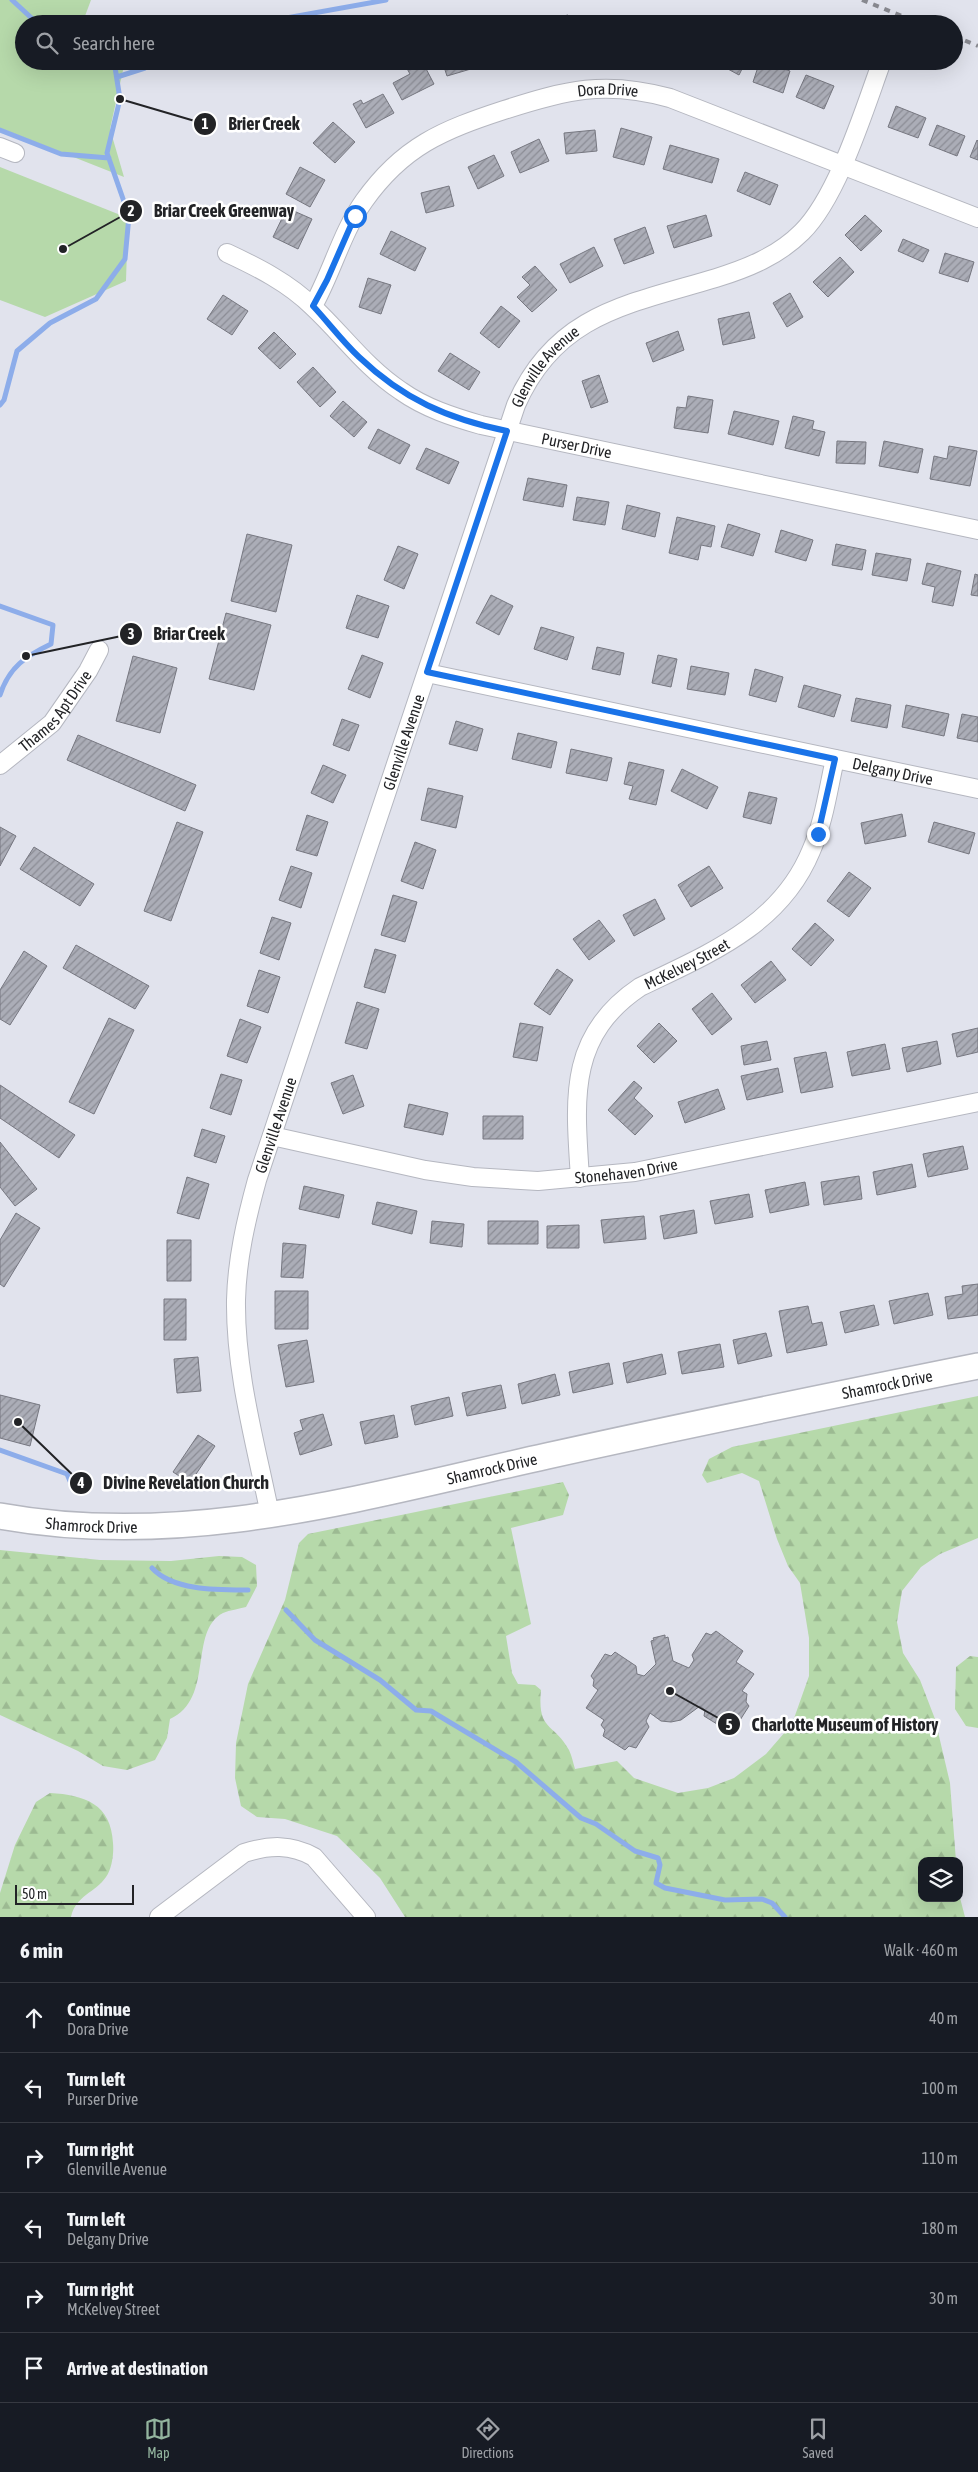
<!DOCTYPE html>
<meta charset="utf-8">
<style>
body{margin:0;font-family:"Asap Condensed",sans-serif;background:#20242c;color:#f1f3f6}
.controls{position:absolute;right:15px;bottom:15px;display:grid;overflow:hidden;border-radius:10px;box-shadow:0 5px 20px #0002}
.controls button{width:45px;height:45px;display:grid;place-items:center;padding:0;border:0;border-bottom:1px solid #363941;background:#171b24;color:#f1f3f6;font:25px sans-serif}
.scale{position:absolute;left:15px;bottom:12px;width:119px;box-sizing:border-box;padding-left:5px;border:2px solid #222326;border-top:0;font-size:14px;line-height:18px;white-space:nowrap;color:#222326;-webkit-text-stroke:4px #fff;paint-order:stroke}
.stop{position:absolute;width:15px;height:15px;margin:-11px;border:4px solid #1a73e8;border-radius:50%;background:#fff}
.stop.end{background:#1a73e8;border-color:#fff;box-shadow:0 1px 5px #0008}
.list{margin:0;padding:0;list-style:none}
h2{display:flex;justify-content:space-between;align-items:center;height:65px;margin:0;padding:0 20px;font-size:21px}
h2 small{font-size:16px;font-weight:400;color:#9ea1a6}
.list li{display:grid;grid-template-columns:32px 1fr auto;gap:15px;align-items:center;box-sizing:border-box;height:70px;padding:0 20px;border-top:1px solid #363941}
.list b{display:block;font-size:19px;white-space:nowrap}
.list p{margin:0;font-size:16px;white-space:nowrap;color:#9ea1a6}
.list em{font-size:16px;font-style:normal;color:#9ea1a6}
.icon{flex:none;width:28px;height:28px;fill:none;stroke:currentColor;stroke-width:2;stroke-linecap:round;stroke-linejoin:round}
.map{position:relative;flex:none;width:978px;height:1917px;overflow:hidden}
.search{position:absolute;background:#171b24;box-shadow:0 5px 20px #0002;left:15px;right:15px;top:15px;height:55px;display:flex;align-items:center;gap:12px;box-sizing:border-box;padding:0 18px;border-radius:28px;color:#9ea1a6;font-size:19px}
.sheet{height:485px;background:#171b24}
nav{display:flex;justify-content:space-around;align-items:center;box-sizing:border-box;height:70px;border-top:1px solid #363941;background:#171b24;font-size:14px;color:#9ea1a6}
nav a{display:grid;justify-items:center;gap:2px}
nav .on{color:#93b49e}
.map>svg:first-child{display:block}
.green{fill:#b6d9aa}
.forest{fill:url(#forest-firs)}
.lines{fill:none;stroke-linecap:round;stroke-linejoin:round}
.stream{stroke:#8dadea;stroke-width:5}
.building{fill:url(#building-hatch);stroke:#767780}
.street-casing{stroke:#b5b7c0;stroke-width:20}
.secondary-casing{stroke:#b5b7c0;stroke-width:28}
.street{stroke:#fff;stroke-width:18}
.secondary{stroke:#fff;stroke-width:25}
.rail{stroke:#888990;stroke-width:4;stroke-dasharray:6 6;stroke-linecap:butt}
.route{stroke:#1a73e8;stroke-width:6}
.labels{text-anchor:middle;stroke-width:5;stroke-linejoin:round;paint-order:stroke}
.street-label{font-size:16px;fill:#222326;stroke:#fff}
.leader{fill:none;stroke:#222326;stroke-width:2}
.callout-dot{fill:#222326;stroke:#fff;stroke-width:2}
.mark-label{font-size:15px;text-anchor:middle;font-weight:bold;fill:#fff}
.callout-label{font-size:18px;text-anchor:middle;font-weight:bold;fill:#222326;stroke:#fff;stroke-width:5;stroke-linejoin:round;paint-order:stroke}
</style>
<div class="map">
<svg width="978" height="1917" viewBox="0 0 978 1917">
<defs>
<pattern id="forest-firs" width="22" height="20" patternUnits="userSpaceOnUse" patternTransform="scale(1.25)"><rect width="22" height="20" fill="#b6d9aa"/><path d="M5 1l3.5 6h-7zM16 11l3.5 6h-7z" fill="#9cba92"/></pattern>
<pattern id="building-hatch" width="6" height="6" patternUnits="userSpaceOnUse" patternTransform="scale(1.25)"><rect width="6" height="6" fill="#abadb7"/><path d="M-1 1l2-2M0 6l6-6M5 7l2-2" fill="none" stroke="#8b8c95"/></pattern>
</defs>
<rect width="100%" height="100%" fill="#e1e3ed"/>
<!-- green -->
<path class="green" d="M0,0H91L85,16L106,24H24V61H125L110,129L124,177L0,128Z
M0,167L128,218L126,281L45,317L0,300Z"/>
<!-- forest -->
<path class="forest" d="M978,1396V1538L940,1554L921,1567L902,1591L897,1622L903,1653L920,1680L935,1719L950,1783L956,1861H922V1898H959V1894L965,1917H405L380,1878L337,1836L285,1819L257,1817L241,1806L235,1778L236,1743L248,1684L285,1600L299,1543L308,1534L563,1482L569,1495L563,1515L511,1528L531,1624L506,1636L512,1673L518,1684L535,1685L541,1690C537,1732 554,1722 569,1750C572,1756 573,1763 575,1769L617,1761L634,1778L678,1793L708,1788L734,1778L766,1754L792,1724L809,1676V1638L800,1583L788,1566L777,1539L759,1481L742,1473L707,1483L702,1475L709,1459L732,1447Z
M0,1550L100,1560L171,1561L219,1556L242,1557L256,1565L257,1586L246,1607C239,1609 230,1610 223,1613C188,1631 215,1699 170,1719L167,1738L155,1760L127,1770L103,1766L78,1751L0,1715Z
M970,1656L978,1657V1728L966,1726L955,1709L956,1667Z
M50,1793C85,1795 111,1804 113,1843C114,1853 112,1869 106,1877C95,1893 76,1895 71,1917H0V1893L15,1845L36,1802Z"/>
<g class="lines">
<!-- stream -->
<path class="stream" d="M12,0L38,24
M253,24L386,0
M117,77L145,68L152,61
M0,130L61,154L109,158
M0,405L4,400L17,351L50,323L96,299L125,259L129,216L107,153L120,99L114,61
M0,606L53,625L51,644C26,656 9,667 0,695
M0,1450L67,1474L73,1488
M152,1568C173,1591 219,1590 248,1590
M286,1610L315,1640L380,1680L416,1710L431,1711L516,1762L581,1818L596,1824L635,1851L658,1858L660,1865L656,1883L665,1888L725,1900L762,1899L772,1903L785,1917"/>
</g>
<!-- building -->
<path class="building" d="M568,15L570,24H532V23Z
M586,20H610V24H586Z
M413,61H422L434,84L402,100L393,83L410,74L405,65Z
M442,61H480L481,66L447,76Z
M713,61H746L739,75Z
M760,61L790,71L783,93L753,82Z
M806,75L834,86L824,109L796,97Z
M383,94L394,113L366,128L353,104L361,100L363,104Z
M896,106L926,118L918,138L888,127Z
M333,122L355,142L335,163L313,143Z
M937,125L965,136L957,156L929,145Z
M621,128L652,137L644,165L613,157Z
M595,130L597,151L566,154L564,133Z
M539,139L549,161L520,173L511,152Z
M977,140L978,141V160L970,157Z
M670,145L719,159L712,183L663,169Z
M494,155L504,176L478,189L468,167Z
M300,167L325,180L310,207L286,194Z
M745,172L778,185L770,205L737,191Z
M449,186L454,206L426,213L421,193Z
M287,208L312,219L298,249L273,237Z
M706,215L712,236L674,248L667,226Z
M865,215L882,231L861,251L845,235Z
M645,227L654,253L624,264L614,239Z
M391,231L426,248L415,271L380,254Z
M903,239L929,250L923,262L898,251Z
M594,247L603,266L570,283L560,264Z
M945,253L974,262L968,282L939,273Z
M840,257L854,272L828,297L813,282Z
M535,266L557,290L532,312L517,297L530,285L522,277Z
M368,278L391,285L381,314L359,307Z
M790,293L803,317L787,327L773,303Z
M223,295L248,311L232,335L207,319Z
M501,306L520,321L499,348L480,333Z
M749,312L755,338L723,345L718,319Z
M678,331L684,350L653,362L646,343Z
M274,332L296,354L280,369L258,348Z
M450,353L480,372L469,390L438,371Z
M313,367L336,392L320,407L297,382Z
M599,375L608,402L591,408L582,381Z
M688,396L713,400L708,433L674,428L677,407L686,408Z
M343,401L367,422L354,437L330,416Z
M734,411L779,421L773,445L728,434Z
M793,416L814,421L812,429L825,432L819,456L785,448Z
M378,429L410,445L400,464L368,448Z
M837,441L866,442L865,464L836,463Z
M884,441L923,449L918,473L879,466Z
M949,446L977,451L970,486L930,479L934,456L947,459Z
M426,448L459,462L449,484L416,469Z
M528,478L567,485L563,507L523,500Z
M577,497L609,502L605,525L573,520Z
M627,505L660,513L655,537L622,529Z
M677,517L715,526L711,547L701,545L698,560L669,553Z
M728,524L760,534L753,556L721,547Z
M781,530L813,540L806,561L775,552Z
M247,534L292,545L276,612L231,601Z
M836,544L866,550L862,570L832,565Z
M398,546L418,554L404,589L384,580Z
M876,553L911,559L907,581L872,575Z
M927,563L961,571L953,606L932,602L935,587L922,584Z
M975,574L978,575V596L971,595Z
M357,595L389,606L378,638L346,628Z
M491,595L513,606L499,635L476,623Z
M226,613L271,625L254,690L209,679Z
M541,627L574,637L567,660L534,649Z
M597,647L624,653L620,675L592,669Z
M362,655L383,663L370,698L348,689Z
M658,655L677,659L671,687L652,683Z
M133,656L177,668L160,733L116,721Z
M691,666L729,673L725,695L687,689Z
M755,669L783,677L776,702L749,695Z
M804,685L841,695L834,717L798,707Z
M856,698L891,705L887,728L851,721Z
M906,705L949,714L944,736L902,727Z
M962,714L978,717V742L957,738Z
M342,719L359,725L349,751L333,745Z
M456,721L483,729L477,751L449,744Z
M518,733L557,742L551,768L512,759Z
M78,735L196,785L185,811L67,760Z
M571,749L612,758L607,781L566,773Z
M629,762L664,770L656,805L629,799L633,786L624,784Z
M323,765L346,775L333,803L311,793Z
M682,769L718,787L707,809L671,791Z
M428,788L463,796L456,828L421,820Z
M749,792L777,798L771,824L743,817Z
M902,814L906,836L865,844L861,823Z
M307,815L328,822L317,856L296,850Z
M177,822L203,832L171,921L144,911Z
M934,822L975,833L969,854L928,842Z
M0,827L16,836L0,866Z
M415,842L436,850L423,889L401,881Z
M34,847L94,884L80,906L20,869Z
M291,866L312,873L301,908L279,900Z
M709,866L723,888L691,907L678,885Z
M849,872L871,888L849,917L827,901Z
M393,895L417,902L405,942L381,935Z
M655,899L665,919L634,936L623,915Z
M272,917L291,923L279,960L260,953Z
M599,920L615,941L589,960L573,939Z
M815,923L834,940L811,966L792,949Z
M76,945L149,986L135,1009L63,968Z
M375,949L396,955L385,993L364,987Z
M24,951L47,966L10,1025L0,1019V990Z
M771,961L786,980L755,1003L741,985Z
M557,969L573,980L550,1015L534,1004Z
M259,970L280,977L268,1013L247,1006Z
M712,993L732,1019L712,1035L692,1009Z
M357,1002L379,1009L367,1049L345,1043Z
M109,1018L134,1030L94,1114L69,1102Z
M240,1019L261,1027L247,1063L227,1056Z
M520,1023L543,1027L537,1061L513,1057Z
M659,1023L677,1041L654,1063L637,1046Z
M978,1028V1052L957,1057L952,1034Z
M767,1041L771,1060L744,1065L741,1046Z
M937,1041L941,1064L907,1072L902,1048Z
M885,1044L890,1069L852,1076L847,1052Z
M826,1052L833,1087L801,1093L794,1058Z
M778,1068L783,1092L747,1100L741,1076Z
M221,1074L242,1080L231,1115L210,1108Z
M353,1075L364,1106L343,1114L331,1083Z
M634,1081L642,1088L634,1098L653,1116L635,1135L608,1110Z
M0,1085L75,1135L59,1158L0,1118Z
M718,1089L725,1109L685,1123L678,1102Z
M409,1104L448,1113L443,1135L404,1127Z
M483,1116H523V1139H483Z
M202,1129L225,1136L216,1163L194,1156Z
M0,1142L37,1189L15,1206L0,1187Z
M963,1146L968,1169L928,1177L923,1154Z
M912,1164L916,1187L877,1195L873,1172Z
M859,1176L862,1199L824,1205L821,1182Z
M187,1177L209,1184L199,1219L177,1213Z
M805,1182L809,1205L770,1213L765,1190Z
M304,1186L344,1195L339,1218L299,1209Z
M749,1194L753,1217L715,1224L710,1201Z
M377,1202L417,1211L412,1234L372,1224Z
M694,1210L697,1233L664,1239L660,1216Z
M16,1213L40,1228L4,1287L0,1284V1240Z
M644,1216L646,1239L604,1243L601,1220Z
M432,1221L464,1224L462,1247L430,1243Z
M488,1221H538V1244H488Z
M579,1225V1248H547V1226Z
M167,1240H191V1281H167Z
M283,1243L306,1245L303,1278L281,1277Z
M978,1284V1315L948,1319L945,1297L963,1294L962,1286Z
M275,1291H308V1329H275Z
M928,1293L933,1315L894,1324L889,1301Z
M164,1299H186V1340H164Z
M874,1305L879,1325L845,1333L840,1312Z
M808,1306L812,1324L822,1322L827,1345L787,1353L779,1311Z
M766,1333L772,1356L738,1364L733,1340Z
M307,1340L314,1382L286,1387L278,1345Z
M720,1344L724,1367L682,1374L678,1352Z
M662,1354L666,1374L627,1383L623,1363Z
M198,1357L201,1391L177,1393L174,1359Z
M609,1363L613,1384L573,1393L569,1372Z
M555,1374L560,1395L522,1404L518,1384Z
M501,1385L506,1408L467,1416L462,1393Z
M0,1395L40,1405L30,1446L0,1438Z
M449,1397L453,1416L415,1425L411,1406Z
M323,1414L332,1445L300,1455L294,1433L303,1430L300,1420Z
M394,1415L398,1437L365,1444L360,1422Z
M198,1435L215,1446L190,1483L173,1472Z
M716,1631L743,1651L736,1662L754,1674L742,1691L747,1694L746,1702L749,1706L735,1728L730,1726L725,1729L704,1716L705,1710L700,1706L681,1720L671,1722L661,1721L650,1713L646,1721L649,1727L636,1748L629,1746L625,1750L603,1736L605,1730L601,1725L604,1720L586,1708L598,1690L593,1686L594,1680L591,1676L605,1654L611,1656L615,1652L636,1666L637,1674L644,1676L656,1664L651,1641L654,1640L653,1638L665,1635V1638L668,1637L673,1661L689,1668L694,1660L692,1655L706,1633L711,1635Z"/>
<g class="lines">
<defs>
<g id="street">
<path d="M0,147L15,153"/>
<path id="s1" d="M227,253C257,267 289,283 313,307C343,335 366,368 401,391C425,408 453,417 481,425L978,530"/>
<path id="s2" d="M313,306C332,272 342,232 364,201C403,146 443,130 504,110C566,90 605,80 670,98L978,218"/>
<path id="s3" d="M427,673L978,789"/>
<path id="s4" d="M0,765L52,723L88,671L99,650"/>
<path id="s5" d="M272,1136L425,1170L473,1177L538,1181L635,1172L978,1102"/>
<path id="s6" d="M580,1178C575,1100 567,1036 640,987C708,954 780,926 811,851C824,822 828,790 835,759"/>
<path id="s7" d="M270,1515C256,1445 235,1372 236,1300C237,1259 246,1220 257,1180L516,405C556,313 630,304 716,278C748,268 778,256 802,232C838,196 864,110 882,61"/>
<path d="M159,1917L244,1853C269,1845 291,1844 314,1857L366,1917"/>
</g>
<g id="secondary">
<path id="s8" d="M0,1516C187,1550 366,1496 547,1456C690,1424 834,1395 978,1366"/>
</g>
</defs>
<!-- street casing -->
<use href="#street" class="street-casing"/>
<!-- secondary casing -->
<use href="#secondary" class="secondary-casing"/>
<!-- street -->
<use href="#street" class="street"/>
<!-- secondary -->
<use href="#secondary" class="secondary"/>
<!-- rail -->
<path class="rail" d="M862,0L922,24
M954,36L978,46"/>
</g>
<g class="lines">
<!-- route -->
<path class="route" d="M355,216L327,280L313,306C328,322 342,341 359,357C403,399 448,419 507,431L427,672L835,759L818,834"/>
</g>
<g class="labels">
<!-- street labels -->
<g class="street-label">
<text dy="6" stroke="none"><textPath href="#s2" startOffset="394">Dora Drive</textPath></text>
<text dy="6" stroke="none"><textPath href="#s7" startOffset="1206">Glenville Avenue</textPath></text>
<text dy="6" stroke="none"><textPath href="#s1" startOffset="409">Purser Drive</textPath></text>
<text dy="6" stroke="none"><textPath href="#s4" startOffset="78">Thames Apt Drive</textPath></text>
<text dy="6" stroke="none"><textPath href="#s7" startOffset="802">Glenville Avenue</textPath></text>
<text dy="6" stroke="none"><textPath href="#s3" startOffset="476">Delgany Drive</textPath></text>
<text dy="6" stroke="none"><textPath href="#s6" startOffset="265">McKelvey Street</textPath></text>
<text dy="6" stroke="none"><textPath href="#s7" startOffset="398">Glenville Avenue</textPath></text>
<text dy="6" stroke="none"><textPath href="#s5" startOffset="359">Stonehaven Drive</textPath></text>
<text dy="6" stroke="none"><textPath href="#s8" startOffset="902">Shamrock Drive</textPath></text>
<text dy="6" stroke="none"><textPath href="#s8" startOffset="498">Shamrock Drive</textPath></text>
<text dy="6" stroke="none"><textPath href="#s8" startOffset="92">Shamrock Drive</textPath></text>
</g>
</g>
<!-- callouts -->
<path class="leader" d="M120 99L205 124M63 249L131 211M26 656L131 634M18 1422L81 1483M670 1691L729 1724"/>
<g class="callout-dot">
<circle cx="120" cy="99" r="5"/>
<circle cx="63" cy="249" r="5"/>
<circle cx="26" cy="656" r="5"/>
<circle cx="18" cy="1422" r="5"/>
<circle cx="670" cy="1691" r="5"/>
<circle cx="205" cy="124" r="12"/>
<circle cx="131" cy="211" r="12"/>
<circle cx="131" cy="634" r="12"/>
<circle cx="81" cy="1483" r="12"/>
<circle cx="729" cy="1724" r="12"/>
</g>
<g class="mark-label">
<text x="205" y="129">1</text>
<text x="131" y="216">2</text>
<text x="131" y="639">3</text>
<text x="81" y="1488">4</text>
<text x="729" y="1730">5</text>
</g>
<g class="callout-label">
<text x="264" y="130">Brier Creek</text>
<text x="224" y="217">Briar Creek Greenway</text>
<text x="189" y="640">Briar Creek</text>
<text x="186" y="1489">Divine Revelation Church</text>
<text x="845" y="1731">Charlotte Museum of History</text>
</g>
</svg>
<div class="controls">
<button><svg class="icon" aria-label="layers" viewBox="0 0 24 24"><path d="M12 4l9 5-9 5-9-5zM3 14l9 5 9-5"/></svg></button>
</div>
<div class="scale">50 m</div>
<div class="stop" style="left:355px;top:216px"></div>
<div class="stop end" style="left:818px;top:834px"></div>
<div class="search"><svg class="icon" aria-label="search" viewBox="0 0 24 24"><circle cx="10" cy="10" r="6"/><path d="M15 15l6 6"/></svg>Search here</div>
</div>
<section class="sheet">
<h2>6 min<small>Walk · 460 m</small></h2>
<ul class="list">
<li><svg class="icon" aria-label="ahead" viewBox="0 0 24 24"><path d="M12 20V5M6 11l6-6 6 6"/></svg><div><b>Continue</b><p>Dora Drive</p></div><em>40 m</em></li>
<li><svg class="icon" aria-label="left" viewBox="0 0 24 24"><path d="M17 20v-9H6M10 6l-5 5 5 5"/></svg><div><b>Turn left</b><p>Purser Drive</p></div><em>100 m</em></li>
<li><svg class="icon" aria-label="right" viewBox="0 0 24 24"><path d="M7 20v-9h11M14 6l5 5-5 5"/></svg><div><b>Turn right</b><p>Glenville Avenue</p></div><em>110 m</em></li>
<li><svg class="icon" aria-label="left" viewBox="0 0 24 24"><path d="M17 20v-9H6M10 6l-5 5 5 5"/></svg><div><b>Turn left</b><p>Delgany Drive</p></div><em>180 m</em></li>
<li><svg class="icon" aria-label="right" viewBox="0 0 24 24"><path d="M7 20v-9h11M14 6l5 5-5 5"/></svg><div><b>Turn right</b><p>McKelvey Street</p></div><em>30 m</em></li>
<li><svg class="icon" aria-label="arrive" viewBox="0 0 24 24"><path d="M6 21V4h12l-3 4 3 4H6"/></svg><div><b>Arrive at destination</b></div></li>
</ul>
</section>
<nav>
<a class="on"><svg class="icon" aria-label="map" viewBox="0 0 24 24"><path d="M3 6l6-2 6 2 6-2v14l-6 2-6-2-6 2zM9 4v14M15 6v14"/></svg>Map</a>
<a><svg class="icon" aria-label="directions" viewBox="0 0 24 24"><path d="M12 3l9 9-9 9-9-9zM9 14v-3h6M13 9l2 2-2 2"/></svg>Directions</a>
<a><svg class="icon" aria-label="saved" viewBox="0 0 24 24"><path d="M7 4h10v16l-5-4-5 4z"/></svg>Saved</a>
</nav>
